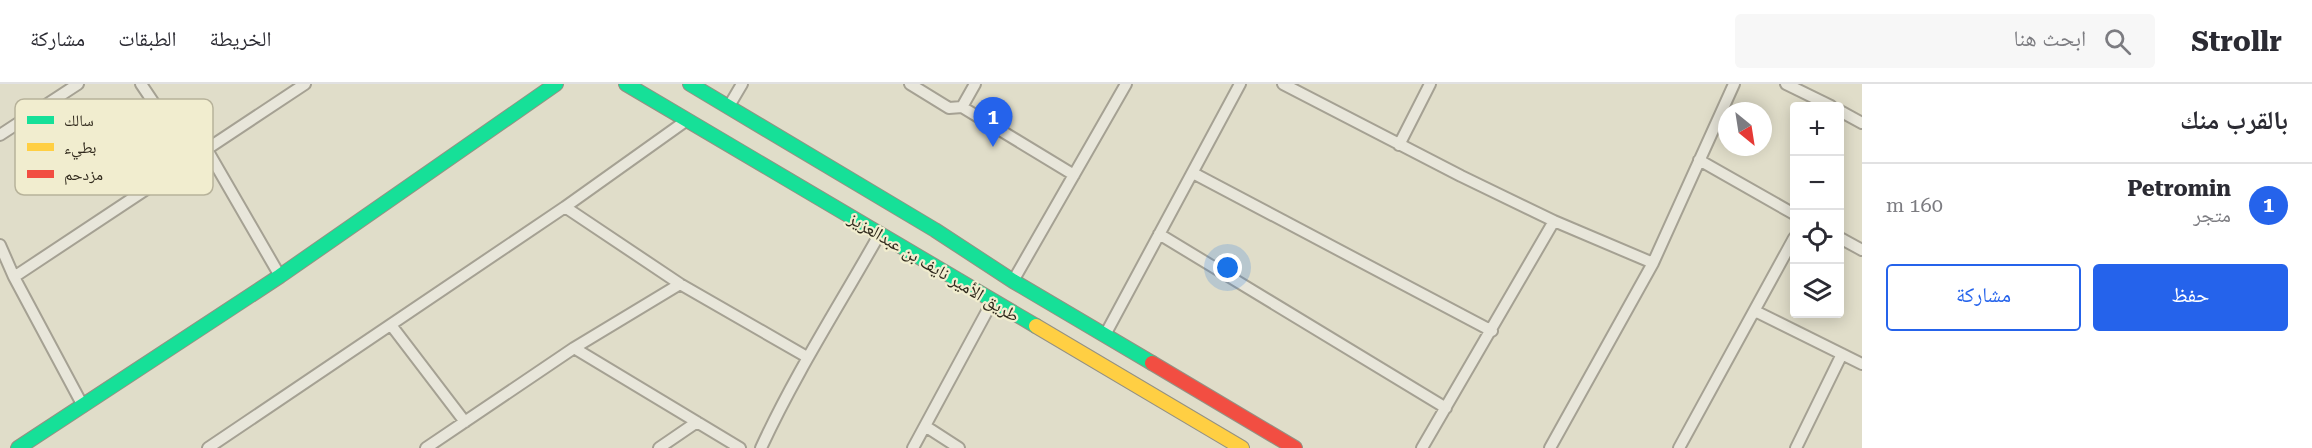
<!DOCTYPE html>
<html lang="ar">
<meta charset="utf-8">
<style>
body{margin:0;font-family:"Roboto Serif","Noto Naskh Arabic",serif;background:#f7f7f7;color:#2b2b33;direction:rtl}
.controls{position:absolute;right:18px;top:18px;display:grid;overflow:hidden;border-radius:6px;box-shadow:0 3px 15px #0003}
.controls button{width:54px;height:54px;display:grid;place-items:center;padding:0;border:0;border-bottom:2px solid #e1e1e2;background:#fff;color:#2b2b33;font:30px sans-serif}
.compass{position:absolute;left:1718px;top:18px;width:54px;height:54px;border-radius:50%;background:#fff;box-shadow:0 3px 15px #0003;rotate:150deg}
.you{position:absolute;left:1228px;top:184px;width:21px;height:21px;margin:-15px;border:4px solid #fff;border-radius:50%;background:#1a73e8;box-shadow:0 0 0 9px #1a73e833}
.badge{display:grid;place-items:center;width:39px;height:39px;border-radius:50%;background:#2563eb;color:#fff;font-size:20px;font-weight:700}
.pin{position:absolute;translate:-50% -50px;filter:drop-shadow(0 2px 3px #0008)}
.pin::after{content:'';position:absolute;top:32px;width:21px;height:18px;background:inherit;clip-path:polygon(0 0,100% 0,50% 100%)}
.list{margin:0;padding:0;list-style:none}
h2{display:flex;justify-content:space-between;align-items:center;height:78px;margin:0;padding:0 24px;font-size:26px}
h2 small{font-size:20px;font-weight:400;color:#7c7c81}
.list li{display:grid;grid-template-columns:39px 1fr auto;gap:18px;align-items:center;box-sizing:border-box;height:84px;padding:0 24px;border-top:2px solid #e1e1e2}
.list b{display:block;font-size:22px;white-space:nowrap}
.list p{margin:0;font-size:20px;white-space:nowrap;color:#7c7c81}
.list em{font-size:20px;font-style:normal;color:#7c7c81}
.actions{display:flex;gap:12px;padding:18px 24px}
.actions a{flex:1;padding:14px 0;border:2px solid #2563eb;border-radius:6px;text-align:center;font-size:21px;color:#2563eb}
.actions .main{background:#2563eb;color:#fff}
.icon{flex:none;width:33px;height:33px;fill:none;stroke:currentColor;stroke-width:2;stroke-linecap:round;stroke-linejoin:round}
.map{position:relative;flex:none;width:1862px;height:364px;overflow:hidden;direction:ltr}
header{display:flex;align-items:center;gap:36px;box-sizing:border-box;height:84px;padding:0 30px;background:#fff;border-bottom:2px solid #e1e1e2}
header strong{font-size:28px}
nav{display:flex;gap:33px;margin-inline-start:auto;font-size:21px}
.search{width:420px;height:54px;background:#f7f7f7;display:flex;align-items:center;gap:15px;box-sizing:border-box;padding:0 21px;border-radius:6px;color:#7c7c81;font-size:22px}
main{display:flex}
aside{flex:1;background:#fff}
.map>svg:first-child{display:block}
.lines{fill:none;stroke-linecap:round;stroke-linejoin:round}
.street-casing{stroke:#a5a193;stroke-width:14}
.fast-casing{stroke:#949183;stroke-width:16}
.slow-casing{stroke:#949183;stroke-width:16}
.jam-casing{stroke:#949183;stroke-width:16}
.street{stroke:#e8e6da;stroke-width:10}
.fast{stroke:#16e098;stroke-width:14}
.slow{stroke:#ffcf43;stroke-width:14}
.jam{stroke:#f24e42;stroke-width:14}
.labels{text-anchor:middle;stroke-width:4.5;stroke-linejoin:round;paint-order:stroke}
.street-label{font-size:18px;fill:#312a1d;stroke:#f1edcf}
.key{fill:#f1edcf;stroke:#b7b29a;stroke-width:1.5}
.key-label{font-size:16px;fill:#312a1d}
</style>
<header>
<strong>Strollr</strong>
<div class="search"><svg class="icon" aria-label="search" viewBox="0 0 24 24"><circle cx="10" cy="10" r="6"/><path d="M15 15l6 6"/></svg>ابحث هنا</div>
<nav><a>الخريطة</a><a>الطبقات</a><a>مشاركة</a></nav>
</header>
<main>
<aside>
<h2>بالقرب منك<small></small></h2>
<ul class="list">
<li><span class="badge">1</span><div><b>Petromin</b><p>متجر</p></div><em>160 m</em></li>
</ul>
<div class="actions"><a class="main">حفظ</a><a>مشاركة</a></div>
</aside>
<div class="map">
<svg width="1862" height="364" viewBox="0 0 1862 364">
<rect width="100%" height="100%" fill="#e0ddc9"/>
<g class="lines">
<defs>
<path id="street" d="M141,0L191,74
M910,0L949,24L962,23L1074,91
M1283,0L1461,92L1554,137L1653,179
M1786,0L1831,22
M729,22L742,0
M962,23L975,0
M1840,27L1862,39
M0,51L78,0
M1399,61L1430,0
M206,64L280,192
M1699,76L1794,130
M1193,89L1492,247
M565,123L680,200L807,273
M1159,150L1446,324
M1840,154L1862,166
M0,161L14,193L83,322
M14,193L305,0
M1013,197L1126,0
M1755,227L1862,280
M391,241L465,338
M1105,251L1240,0
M574,264L740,364
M925,342L959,364
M208,364L565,123L687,36
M426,364L574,264L680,200
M659,364L697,338
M761,364C795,290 839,222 879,151
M913,364L992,218
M1422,364L1554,137
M1550,364L1653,179L1734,0
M1679,364L1794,154
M1796,364L1842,270"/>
<path id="fast" d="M626,0L1036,242
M690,0L935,146L1013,197L1152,279
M18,364L280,192L556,0"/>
<path id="slow" d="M1036,242L1242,364"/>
<path id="jam" d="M1152,279L1295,364"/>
</defs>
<!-- street casing -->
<use href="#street" class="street-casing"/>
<!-- fast casing -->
<use href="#fast" class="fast-casing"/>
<!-- slow casing -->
<use href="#slow" class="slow-casing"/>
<!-- jam casing -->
<use href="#jam" class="jam-casing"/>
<!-- street -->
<use href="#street" class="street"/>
<!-- fast -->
<use href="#fast" class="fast"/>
<!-- slow -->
<use href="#slow" class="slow"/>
<!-- jam -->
<use href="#jam" class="jam"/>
</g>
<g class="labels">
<!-- street labels -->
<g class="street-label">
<text transform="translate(934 183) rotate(31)" y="6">طريق الأمير نايف بن عبدالعزيز</text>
</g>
</g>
<!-- legend -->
<rect x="15" y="15" width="198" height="96" rx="9" class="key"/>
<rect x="27" y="32" width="27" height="8" fill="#16e098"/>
<rect x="27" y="59" width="27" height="8" fill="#ffcf43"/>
<rect x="27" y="86" width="27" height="8" fill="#f24e42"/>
<g class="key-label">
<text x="64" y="42">سالك</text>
<text x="64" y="69">بطيء</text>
<text x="64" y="96">مزدحم</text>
</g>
</svg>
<div class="controls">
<button>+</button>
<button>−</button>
<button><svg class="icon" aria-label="locate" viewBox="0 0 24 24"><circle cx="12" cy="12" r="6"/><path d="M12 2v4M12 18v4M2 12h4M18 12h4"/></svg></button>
<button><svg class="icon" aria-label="layers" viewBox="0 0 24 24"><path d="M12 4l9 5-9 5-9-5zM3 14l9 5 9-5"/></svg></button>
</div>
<svg class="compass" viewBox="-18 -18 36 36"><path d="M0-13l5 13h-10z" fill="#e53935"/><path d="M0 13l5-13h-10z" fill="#7c7c81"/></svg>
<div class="you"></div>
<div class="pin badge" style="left:993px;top:63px">1</div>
</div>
</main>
